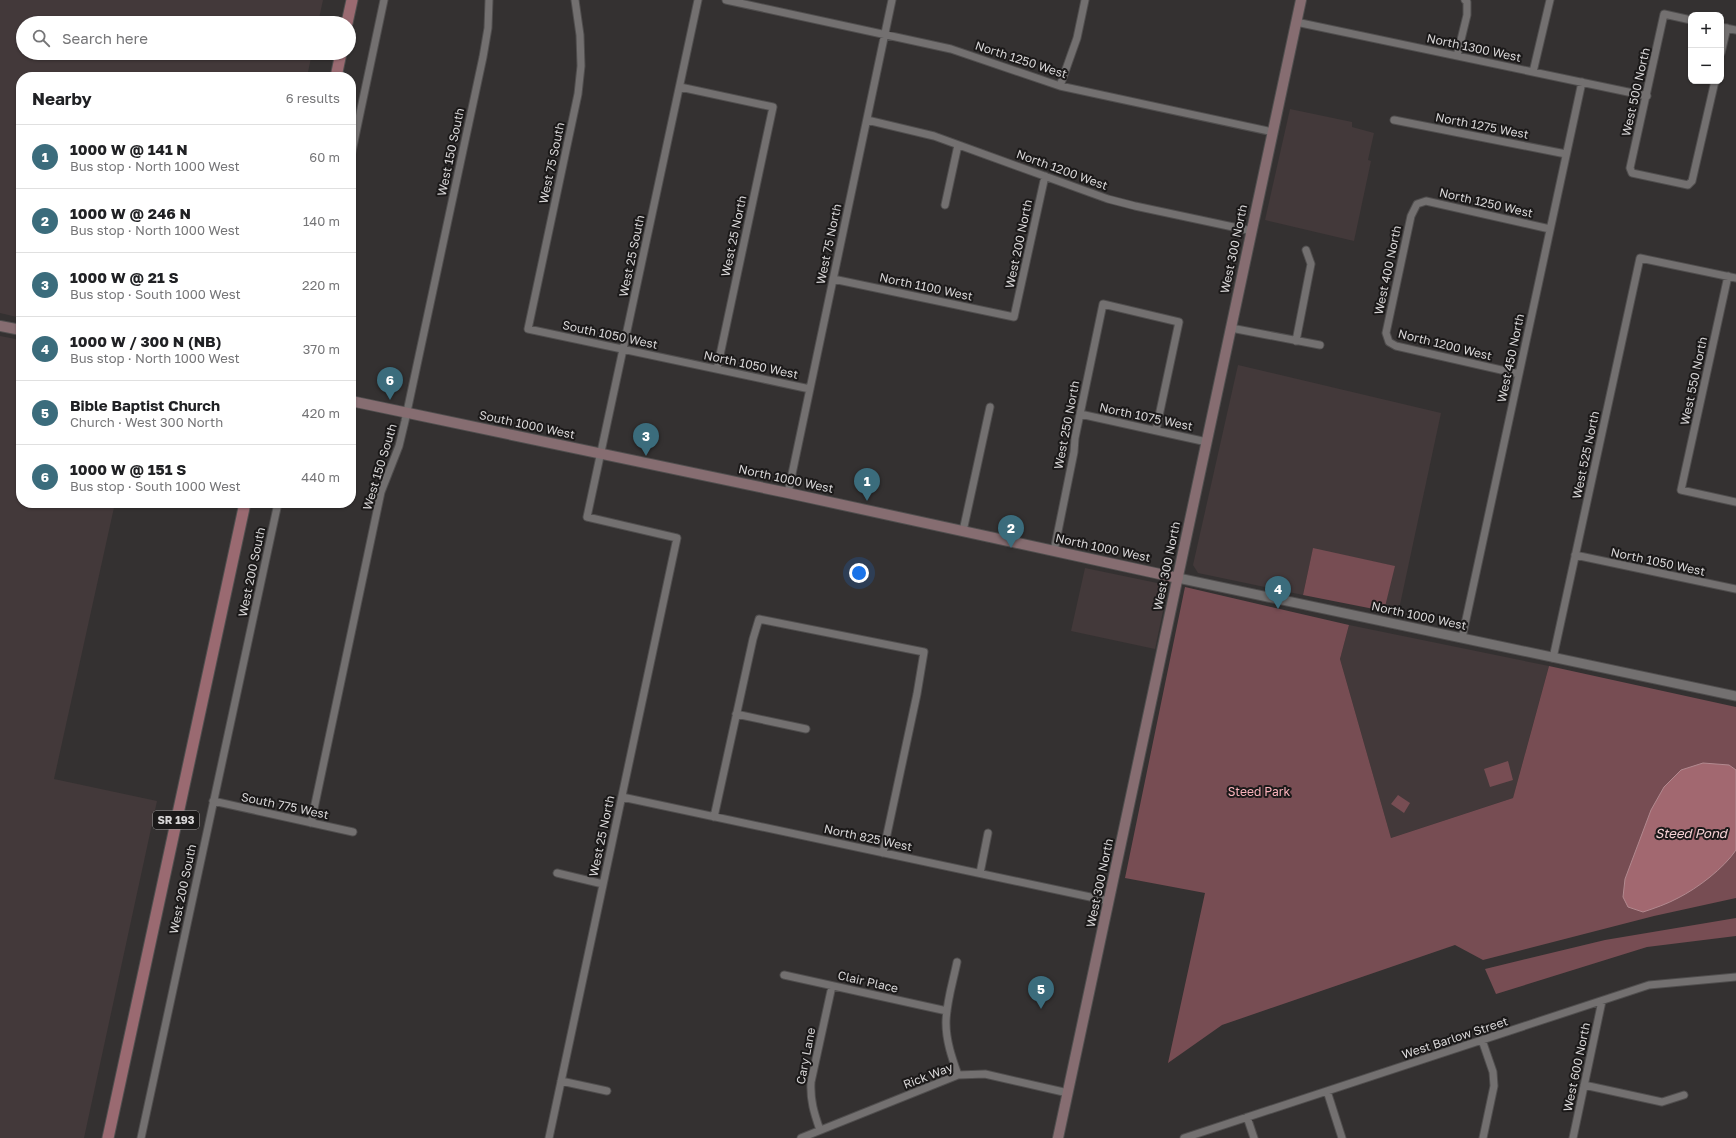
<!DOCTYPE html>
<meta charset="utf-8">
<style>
body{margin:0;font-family:"Golos Text",sans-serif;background:#f6f6f6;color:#202124}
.controls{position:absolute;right:12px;top:12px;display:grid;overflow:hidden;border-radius:8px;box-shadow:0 1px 3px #0004}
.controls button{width:36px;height:36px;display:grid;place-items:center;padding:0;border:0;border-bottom:1px solid #e0e0e0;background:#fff;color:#202124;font:20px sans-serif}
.you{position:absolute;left:859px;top:573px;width:14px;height:14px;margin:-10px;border:3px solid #fff;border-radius:50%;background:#1a73e8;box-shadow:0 0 0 6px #1a73e833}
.badge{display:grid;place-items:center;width:26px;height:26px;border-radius:50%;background:#3b6c7c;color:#fff;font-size:13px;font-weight:700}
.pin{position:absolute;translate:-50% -33px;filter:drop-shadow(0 1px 2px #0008)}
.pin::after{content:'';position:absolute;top:21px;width:14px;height:12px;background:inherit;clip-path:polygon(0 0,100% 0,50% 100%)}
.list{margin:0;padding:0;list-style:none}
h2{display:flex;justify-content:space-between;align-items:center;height:52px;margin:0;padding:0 16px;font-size:17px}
h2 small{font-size:13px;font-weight:400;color:#757577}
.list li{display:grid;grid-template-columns:26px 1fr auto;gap:12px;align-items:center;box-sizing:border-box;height:64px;padding:0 16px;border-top:1px solid #e0e0e0}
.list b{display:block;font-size:15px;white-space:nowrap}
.list p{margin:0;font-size:13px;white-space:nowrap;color:#757577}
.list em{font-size:13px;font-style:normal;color:#757577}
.icon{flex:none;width:22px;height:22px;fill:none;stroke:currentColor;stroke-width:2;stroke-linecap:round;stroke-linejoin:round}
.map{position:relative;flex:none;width:1736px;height:1138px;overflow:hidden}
.search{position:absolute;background:#fff;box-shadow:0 1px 3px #0004;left:16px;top:16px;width:340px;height:44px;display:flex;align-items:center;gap:10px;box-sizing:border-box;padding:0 14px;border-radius:22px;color:#757577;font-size:15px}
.panel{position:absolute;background:#fff;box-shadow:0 1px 3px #0004;left:16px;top:72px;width:340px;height:436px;border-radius:16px}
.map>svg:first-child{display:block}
.built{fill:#43393a}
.green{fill:#774d53}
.water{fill:#a26870;stroke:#b2898f}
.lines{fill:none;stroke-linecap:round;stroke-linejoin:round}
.minor-casing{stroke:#504e4e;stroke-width:9}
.tertiary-casing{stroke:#504e4e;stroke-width:11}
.secondary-casing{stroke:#504e4e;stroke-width:12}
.primary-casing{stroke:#504e4e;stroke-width:13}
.minor{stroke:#737070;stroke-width:7}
.tertiary{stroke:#737070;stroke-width:9}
.secondary{stroke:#866d71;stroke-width:10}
.primary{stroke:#9a6a71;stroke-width:11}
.labels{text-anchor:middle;stroke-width:4;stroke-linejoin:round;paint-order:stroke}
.shield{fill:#1b1919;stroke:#9f9d9d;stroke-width:1}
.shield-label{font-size:11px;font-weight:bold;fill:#d7d5d6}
.street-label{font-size:12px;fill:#d7d5d6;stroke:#1b1919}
.park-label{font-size:12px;fill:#fbb3bc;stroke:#1b1919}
.water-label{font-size:13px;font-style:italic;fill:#f6d1d5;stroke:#1b1919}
</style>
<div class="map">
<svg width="1736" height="1138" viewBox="0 0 1736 1138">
<rect width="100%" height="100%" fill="#343131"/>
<!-- built -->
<path class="built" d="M0,0H323L318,23H23V53H312L307,77H21V318L0,313Z
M1290,109L1352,122V127L1374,133L1368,160L1371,161L1354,241L1265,220Z
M0,336L21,340V503H115L54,779L157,801L84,1138H0Z
M1238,365L1441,413L1398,614L1384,611L1394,566L1313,549L1303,595L1198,573L1193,565Z
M1085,568L1162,584L1167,592L1155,649L1071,631Z
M1349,625L1549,666L1513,798L1391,838L1340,659Z"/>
<!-- green -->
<path class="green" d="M1313,548L1395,566L1384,611L1303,595Z
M1185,587L1349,625L1340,659L1391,838L1513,798L1549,666L1736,707V898L1654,916L1483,960L1455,945L1222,1025L1168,1063L1205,893L1125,878Z
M1508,761L1513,780L1490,787L1484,769Z
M1398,795L1410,803L1404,813L1391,804Z
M1736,918V936L1647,947L1496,994L1485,969L1605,940Z"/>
<!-- water -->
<path class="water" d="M1703,763L1729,765L1736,770V850C1724,868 1698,888 1678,898C1667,904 1655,908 1643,912L1628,907L1623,897L1625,879L1651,810L1664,787L1681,770Z"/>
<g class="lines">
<defs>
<path id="minor" d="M575,0L580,35L581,66L578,94L528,329L810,389
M726,0L951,49L1060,86L1273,132
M1691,20L1664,14L1630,168L1632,173L1688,185L1692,181L1715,81
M1296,22L1647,96
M1721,27L1736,30
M1721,53L1727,28
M1457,56L1467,15V2L1465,0
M1533,72L1550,0
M1060,86L1077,38L1085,0
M680,87L773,107L717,369
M867,120L934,136L1108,199L1135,206L1252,231
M1394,120L1566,154
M351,156L384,0
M945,205L958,145
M1728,276L1681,490L1736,502
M833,279L1014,317L1045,176
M1231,328L1320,345
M1296,341L1311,264L1306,250
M1519,374L1396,346L1389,342L1386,333L1411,216L1417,204L1426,201L1550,229
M1080,414L1207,442
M788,493L892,0
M963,531L990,407
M1054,551L1074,452L1075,438L1103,304L1179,322L1156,430
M1575,555L1736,589
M1462,638L1582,82
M1553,658L1640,258L1736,278
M736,714L806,729
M622,797L1109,901
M213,801L353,832
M714,817L753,639L759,619L924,652L917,694L883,853
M311,823L381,492L399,446L405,421L483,57L488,28L489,0
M557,873L603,884
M980,873L988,833
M957,962C953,982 946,1003 946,1023C946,1041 952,1058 958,1075
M784,975L947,1011
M1482,1040L1493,1072L1494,1086L1483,1138
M561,1081L607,1091
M1584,1085L1662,1102L1684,1095
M1327,1091L1342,1138
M1247,1117L1254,1138
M820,1130C814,1113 810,1100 811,1082L832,986
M141,1138L278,503
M549,1138L677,538L587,517L698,0
M801,1138L958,1075L985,1074L1068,1093
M1184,1138L1649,985L1736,977
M1573,1138L1602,1001"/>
<path id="tertiary" d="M1178,578L1736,696"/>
<path id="secondary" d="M0,326L21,330
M351,401L788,493L1178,578
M1058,1138L1301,0"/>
<path id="primary" d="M347,23L352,0
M336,77L341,53
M108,1138L245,503"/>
</defs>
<!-- minor casing -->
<use href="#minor" class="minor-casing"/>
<!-- tertiary casing -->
<use href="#tertiary" class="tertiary-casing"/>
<!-- secondary casing -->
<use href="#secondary" class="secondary-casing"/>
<!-- primary casing -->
<use href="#primary" class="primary-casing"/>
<!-- minor -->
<use href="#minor" class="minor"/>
<!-- tertiary -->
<use href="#tertiary" class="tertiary"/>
<!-- secondary -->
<use href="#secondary" class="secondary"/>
<!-- primary -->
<use href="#primary" class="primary"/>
</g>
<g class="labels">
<!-- shield labels -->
<rect class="shield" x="153" y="811" width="46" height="18" rx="3"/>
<g class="shield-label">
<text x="176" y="824">SR 193</text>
</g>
<!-- street labels -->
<g class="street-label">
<text transform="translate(1474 48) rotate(12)" y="4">North 1300 West</text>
<text transform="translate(1021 60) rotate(18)" y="4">North 1250 West</text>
<text transform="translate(1636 92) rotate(-77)" y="4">West 500 North</text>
<text transform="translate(1482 126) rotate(11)" y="4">North 1275 West</text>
<text transform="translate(451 152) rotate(-78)" y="4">West 150 South</text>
<text transform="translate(552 163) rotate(-78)" y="4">West 75 South</text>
<text transform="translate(1062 170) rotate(20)" y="4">North 1200 West</text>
<text transform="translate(1486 203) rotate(13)" y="4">North 1250 West</text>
<text transform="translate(734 236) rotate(-78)" y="4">West 25 North</text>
<text transform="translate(829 244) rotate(-78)" y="4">West 75 North</text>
<text transform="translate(1019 244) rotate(-78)" y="4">West 200 North</text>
<text transform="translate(1234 249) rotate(-78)" y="4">West 300 North</text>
<text transform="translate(632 256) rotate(-78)" y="4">West 25 South</text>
<text transform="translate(1388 270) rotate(-78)" y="4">West 400 North</text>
<text transform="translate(926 287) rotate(12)" y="4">North 1100 West</text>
<text transform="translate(610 335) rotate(12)" y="4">South 1050 West</text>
<text transform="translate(1445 345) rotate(14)" y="4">North 1200 West</text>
<text transform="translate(1511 358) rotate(-78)" y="4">West 450 North</text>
<text transform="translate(751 365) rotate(12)" y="4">North 1050 West</text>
<text transform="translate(1694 381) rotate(-78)" y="4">West 550 North</text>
<text transform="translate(1146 417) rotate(12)" y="4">North 1075 West</text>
<text transform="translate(527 425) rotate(12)" y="4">South 1000 West</text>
<text transform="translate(1067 425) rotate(-79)" y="4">West 250 North</text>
<text transform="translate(1586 455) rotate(-78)" y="4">West 525 North</text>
<text transform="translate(380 467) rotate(-73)" y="4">West 150 South</text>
<text transform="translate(786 479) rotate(12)" y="4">North 1000 West</text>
<text transform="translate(1103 548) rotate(12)" y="4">North 1000 West</text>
<text transform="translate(1658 562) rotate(12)" y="4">North 1050 West</text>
<text transform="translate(1167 566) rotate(-78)" y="4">West 300 North</text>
<text transform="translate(252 572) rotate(-78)" y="4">West 200 South</text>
<text transform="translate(1419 616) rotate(12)" y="4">North 1000 West</text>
<text transform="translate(285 806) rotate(12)" y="4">South 775 West</text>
<text transform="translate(602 836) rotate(-78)" y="4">West 25 North</text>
<text transform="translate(868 838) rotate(12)" y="4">North 825 West</text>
<text transform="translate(1100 883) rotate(-78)" y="4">West 300 North</text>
<text transform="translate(183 889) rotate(-78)" y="4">West 200 South</text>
<text transform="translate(868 982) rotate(13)" y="4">Clair Place</text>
<text transform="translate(1455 1038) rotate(-18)" y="4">West Barlow Street</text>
<text transform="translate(806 1056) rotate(-79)" y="4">Cary Lane</text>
<text transform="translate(1577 1067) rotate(-78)" y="4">West 600 North</text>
<text transform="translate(928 1076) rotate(-21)" y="4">Rick Way</text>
</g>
<!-- park labels -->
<g class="park-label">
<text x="1259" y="796">Steed Park</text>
</g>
<!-- water labels -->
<g class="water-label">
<text x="1691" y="838">Steed Pond</text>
</g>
</g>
</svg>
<div class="controls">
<button>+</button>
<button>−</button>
</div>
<div class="you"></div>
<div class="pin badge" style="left:867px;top:501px">1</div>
<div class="pin badge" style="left:1011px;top:548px">2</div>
<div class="pin badge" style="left:646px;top:456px">3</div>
<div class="pin badge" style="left:1278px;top:609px">4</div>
<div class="pin badge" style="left:1041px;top:1009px">5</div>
<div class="pin badge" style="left:390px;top:400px">6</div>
<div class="search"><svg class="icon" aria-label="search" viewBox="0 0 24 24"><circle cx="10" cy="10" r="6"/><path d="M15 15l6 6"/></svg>Search here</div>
<section class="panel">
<h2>Nearby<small>6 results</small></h2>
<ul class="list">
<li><span class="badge">1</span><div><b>1000 W @ 141 N</b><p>Bus stop · North 1000 West</p></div><em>60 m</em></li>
<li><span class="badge">2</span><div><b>1000 W @ 246 N</b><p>Bus stop · North 1000 West</p></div><em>140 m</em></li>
<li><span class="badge">3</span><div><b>1000 W @ 21 S</b><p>Bus stop · South 1000 West</p></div><em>220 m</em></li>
<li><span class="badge">4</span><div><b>1000 W / 300 N (NB)</b><p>Bus stop · North 1000 West</p></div><em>370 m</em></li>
<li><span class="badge">5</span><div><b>Bible Baptist Church</b><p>Church · West 300 North</p></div><em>420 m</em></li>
<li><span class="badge">6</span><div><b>1000 W @ 151 S</b><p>Bus stop · South 1000 West</p></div><em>440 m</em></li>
</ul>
</section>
</div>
